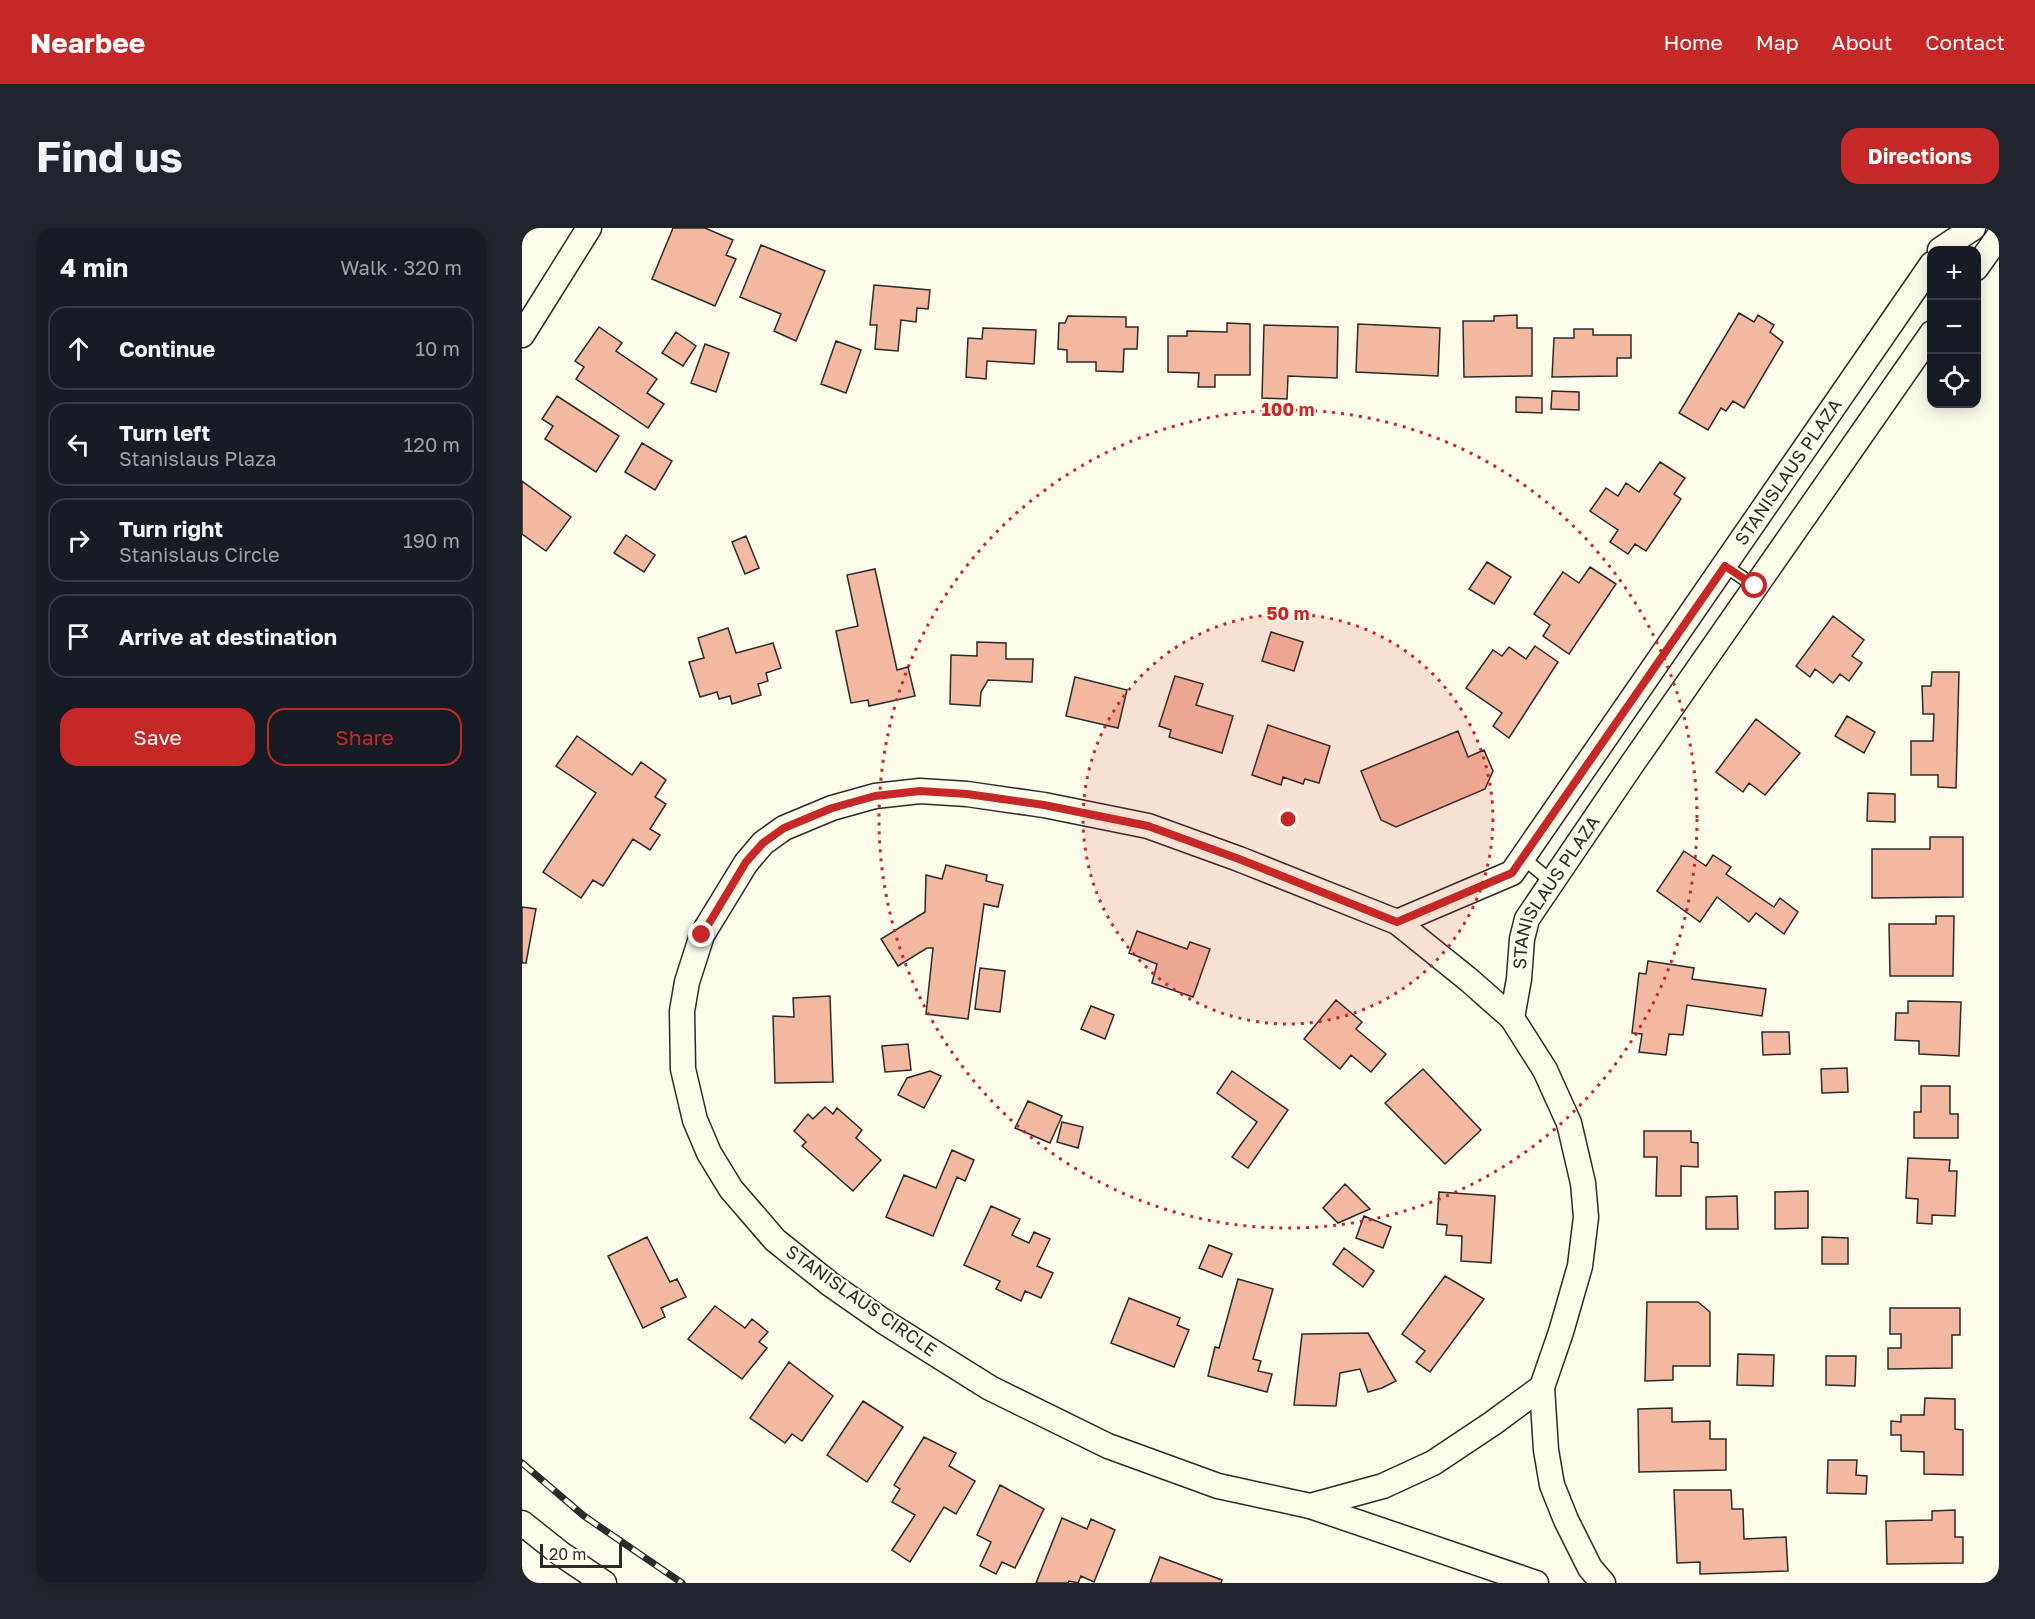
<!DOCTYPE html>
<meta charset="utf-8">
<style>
body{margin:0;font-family:"Golos Text",sans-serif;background:#20242c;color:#f1f3f6}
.controls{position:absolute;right:18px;top:18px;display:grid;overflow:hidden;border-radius:12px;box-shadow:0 3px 15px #0003}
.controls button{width:54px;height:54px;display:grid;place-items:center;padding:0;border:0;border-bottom:2px solid #363941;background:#171b24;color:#f1f3f6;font:30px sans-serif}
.scale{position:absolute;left:18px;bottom:15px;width:82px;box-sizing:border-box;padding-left:6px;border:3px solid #2b2b2b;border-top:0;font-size:16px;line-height:21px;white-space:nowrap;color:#2b2b2b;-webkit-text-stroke:4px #fdfbea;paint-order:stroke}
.stop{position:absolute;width:18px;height:18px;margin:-14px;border:4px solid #c62828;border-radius:50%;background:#fff}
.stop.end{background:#c62828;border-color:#fff;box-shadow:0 2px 6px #0008}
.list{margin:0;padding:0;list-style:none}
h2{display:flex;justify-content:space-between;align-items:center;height:78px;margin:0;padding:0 24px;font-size:26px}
h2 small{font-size:20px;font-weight:400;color:#9ea1a6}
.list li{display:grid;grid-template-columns:39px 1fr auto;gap:18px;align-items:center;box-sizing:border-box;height:84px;margin:0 12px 12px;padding:0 12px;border:2px solid #363941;border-radius:18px}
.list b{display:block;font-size:22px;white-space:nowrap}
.list p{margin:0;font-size:20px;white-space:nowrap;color:#9ea1a6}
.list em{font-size:20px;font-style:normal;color:#9ea1a6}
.actions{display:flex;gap:12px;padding:18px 24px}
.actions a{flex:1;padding:14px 0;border:2px solid #c62828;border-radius:18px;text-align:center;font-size:21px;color:#c62828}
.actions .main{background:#c62828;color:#fff}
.icon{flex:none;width:33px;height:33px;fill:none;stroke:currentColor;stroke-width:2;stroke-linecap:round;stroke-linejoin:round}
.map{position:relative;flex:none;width:1477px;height:1355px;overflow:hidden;border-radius:18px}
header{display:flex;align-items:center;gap:36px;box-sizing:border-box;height:84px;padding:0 30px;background:#c62828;color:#fff}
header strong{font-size:28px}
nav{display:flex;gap:33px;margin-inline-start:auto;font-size:21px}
.intro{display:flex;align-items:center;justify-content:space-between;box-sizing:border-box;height:144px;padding:0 36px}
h1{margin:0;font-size:42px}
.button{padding:15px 27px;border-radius:18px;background:#c62828;color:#fff;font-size:21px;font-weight:700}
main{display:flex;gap:36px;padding:0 36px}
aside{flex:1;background:#171b24;border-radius:18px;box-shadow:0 3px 15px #0003}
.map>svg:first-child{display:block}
.building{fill:#f2b8a0;stroke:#2b2b2b;stroke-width:1.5}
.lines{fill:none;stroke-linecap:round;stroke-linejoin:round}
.service-casing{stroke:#2b2b2b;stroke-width:15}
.minor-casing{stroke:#2b2b2b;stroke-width:27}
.service{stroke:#fdfbea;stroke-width:12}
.minor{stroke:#fdfbea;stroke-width:24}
.rail-casing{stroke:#2b2b2b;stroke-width:7}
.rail{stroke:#fdfbea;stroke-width:4.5;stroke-dasharray:14;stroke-linecap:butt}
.route{stroke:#c62828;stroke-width:8}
.ring{fill:none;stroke:#c62828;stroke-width:3;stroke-dasharray:3 6}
.labels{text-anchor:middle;stroke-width:4.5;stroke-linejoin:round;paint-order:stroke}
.street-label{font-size:18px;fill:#2b2b2b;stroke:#fdfbea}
.centre{fill:#c62828;stroke:#fdfbea;stroke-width:3}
.ring-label{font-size:18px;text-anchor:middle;font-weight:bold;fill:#c62828;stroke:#fdfbea;stroke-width:4.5;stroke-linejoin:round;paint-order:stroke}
</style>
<header>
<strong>Nearbee</strong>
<nav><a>Home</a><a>Map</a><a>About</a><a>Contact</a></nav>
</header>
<div class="intro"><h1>Find us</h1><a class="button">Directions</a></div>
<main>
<aside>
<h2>4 min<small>Walk · 320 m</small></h2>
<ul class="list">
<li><svg class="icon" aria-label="ahead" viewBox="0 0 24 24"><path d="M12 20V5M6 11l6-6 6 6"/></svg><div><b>Continue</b></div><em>10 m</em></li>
<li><svg class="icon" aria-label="left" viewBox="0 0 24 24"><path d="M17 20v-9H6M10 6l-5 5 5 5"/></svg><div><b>Turn left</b><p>Stanislaus Plaza</p></div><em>120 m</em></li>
<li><svg class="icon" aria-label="right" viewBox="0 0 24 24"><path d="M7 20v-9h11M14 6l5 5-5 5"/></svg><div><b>Turn right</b><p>Stanislaus Circle</p></div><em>190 m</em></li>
<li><svg class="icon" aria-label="arrive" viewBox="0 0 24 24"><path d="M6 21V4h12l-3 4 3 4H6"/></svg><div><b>Arrive at destination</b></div></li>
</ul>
<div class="actions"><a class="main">Save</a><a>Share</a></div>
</aside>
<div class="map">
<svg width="1477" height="1355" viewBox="0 0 1477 1355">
<rect width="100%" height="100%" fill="#fdfbea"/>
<!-- building -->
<path class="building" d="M151,0H183L211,12L204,27L214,31L193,78L130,51Z
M239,17L303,43L274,113L252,103L259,86L218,69Z
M352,57L408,62L406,81L395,80L394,94L379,92L376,123L353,121L355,97H348Z
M1217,85L1232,94L1236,87L1252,97L1248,104L1261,114L1222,180L1211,173L1204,183L1199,180L1186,202L1157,185Z
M995,87V100H1010V148L942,149L941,93H972V88Z
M546,88L604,89V99H616L615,121H602L601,144L574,143V134H545V122L536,121L537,95H543Z
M705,95L728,96V147H693V159H676L677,145L646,144V108H665V103L705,104Z
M836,96L918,100L916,148L834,144Z
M742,97L816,99L815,150L766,148L765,171L740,170Z
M77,99L100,115L94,123L135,151L125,165L142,176L126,200L54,151L62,139L53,133Z
M461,100L514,102L512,136L465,133L464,151L444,149L446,110L460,111Z
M1052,101H1071V107H1109V130H1095V148L1030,149L1032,110H1052Z
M154,104L174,118L161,138L140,125Z
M314,113L339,122L324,165L299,156Z
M183,116L207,125L194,164L169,155Z
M1030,163L1057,164V182L1029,181Z
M35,168L97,208L74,244L23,211L31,198L20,191Z
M994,169L1020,170V185L994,184Z
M120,215L150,233L133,262L103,244Z
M1138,234L1163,250L1152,266L1159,271L1124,323L1113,316L1106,326L1088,314L1096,302L1068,283L1084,260L1096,268L1104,255L1117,264Z
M0,253L49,289L24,323L0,306Z
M104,307L133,327L122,344L92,325Z
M224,308L237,340L223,346L210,314Z
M965,334L989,349L972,376L947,361Z
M1068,339L1094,356L1047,426L1021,408L1028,397L1012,386L1041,344L1057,355Z
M353,341L375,442L386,439L393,468L347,478L346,472L329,475L314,403L336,398L325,347Z
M1311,388L1342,412L1330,428L1340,435L1327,453L1318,446L1311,455L1293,441L1288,449L1274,438Z
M206,400L214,425L251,415L259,440L244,445L246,453L236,456L239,467L210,476L208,468L197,471L195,464L178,469L167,434L182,430L176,410Z
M749,404L781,414L772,443L740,433Z
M455,414L484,415V431H511L510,454L466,452L459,464L458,478L428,476L429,427L455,428Z
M1013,418L1036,434L987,510L971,498L980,485L944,460L971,422L980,428L987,419L1004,431Z
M1410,444H1437L1434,560L1416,559V547H1389V513H1411L1412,486H1401L1400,458H1409Z
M653,448L681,456L674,477L711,488L700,525L647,509L649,502L637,498Z
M553,449L605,462L596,500L544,488Z
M1325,488L1353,504L1342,525L1313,508Z
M1234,491L1278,525L1243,567L1227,555L1221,564L1194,544Z
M746,497L808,518L797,555L783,551L781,556L761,549L759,557L730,547Z
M936,503L946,529L962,522L971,543L963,561L874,599L859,592L839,543Z
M55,508L110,547L119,534L144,552L133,569L144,576L128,601L138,607L128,622L111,611L81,658L71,652L59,670L21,644L74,565L34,538Z
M1346,565L1373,566V594L1345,593Z
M1408,609H1441V669L1350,670V621H1408Z
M1162,623L1184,638L1191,627L1209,639L1204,646L1252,679L1258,670L1276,684L1262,706L1234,685L1227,694L1195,669L1178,694L1135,663Z
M424,637L465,647L464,653L481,657L476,679L462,676L446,791L404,786L411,720H405L376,738L359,711L403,684L404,647L420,651Z
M0,679L14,681L4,735H0Z
M1414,688H1432L1431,748H1368L1367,696H1414Z
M615,703L665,721L668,714L688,721L671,769L630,755L635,736L607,725Z
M1126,733L1172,740L1170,751L1244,761L1240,788L1165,777L1161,807L1147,806L1144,827L1117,824L1120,806L1110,805L1117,745L1124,746Z
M458,740L483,743L478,784L453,781Z
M308,768L311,854L253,855L251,788L272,789L271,770Z
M814,772L840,794L834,801L864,826L849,844L829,827L818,841L782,811Z
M1386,773L1439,774L1437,828L1397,826V813L1373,812L1374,785H1386Z
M569,778L592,787L583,811L559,801Z
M1240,804H1267L1268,826L1241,827Z
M386,816L389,842L363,844L360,818Z
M1325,840L1326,864L1300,865L1299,841Z
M901,841L959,902L923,936L863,875Z
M408,843L419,848L402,880L376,867L385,850Z
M710,843L766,882L726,940L710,929L735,894L695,865Z
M1399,858H1428V886H1436V910H1392V884H1399Z
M506,873L540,888L528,915L493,900Z
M303,879L311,886L315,880L340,902L334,910L359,932L331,963L280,918L284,914L272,903L286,886L291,891Z
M540,894L561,899L556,920L535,914Z
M1122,903H1169V914L1176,915V939L1159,938V968H1134L1135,929H1122Z
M430,922L452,932L443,953L435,949L411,1008L364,989L382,947L414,960Z
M1386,930L1428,932L1427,943H1435L1433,988L1410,987V996L1395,995L1396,971L1384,970Z
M823,956L848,981L816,995L801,980Z
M1286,963V1000L1253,1001V964Z
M917,964L973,968L969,1035L939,1033L940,1008L924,1007L925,997L915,996Z
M1215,968L1216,1001H1184V969Z
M469,978L498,991L490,1007L507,1015L512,1004L528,1011L515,1038L531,1045L519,1070L503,1063L499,1073L474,1061L478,1053L442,1037Z
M842,988L869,999L861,1020L834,1010Z
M125,1009L148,1054L155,1051L164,1069L139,1080L143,1089L121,1100L86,1028Z
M1300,1009L1326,1010V1036H1300Z
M687,1017L710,1026L700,1049L677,1040Z
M822,1020L852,1043L841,1059L811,1036Z
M923,1048L962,1071L908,1144L894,1134L903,1123L880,1106Z
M716,1051L751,1061L731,1131L739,1133L736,1143L750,1146L745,1164L686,1148L693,1119L697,1120Z
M607,1070L658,1090L655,1097L667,1102L652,1139L589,1115Z
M1125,1074H1176L1188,1084V1138H1151V1152L1123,1153Z
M193,1078L223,1100L230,1091L246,1104L237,1114L245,1120L220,1151L166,1111Z
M1368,1080H1438V1107H1430V1140L1366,1141V1120H1379V1106H1368Z
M846,1105L874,1153L860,1160L846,1164L838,1141L818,1145L814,1178L772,1177L780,1106Z
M1216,1126L1252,1127L1251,1158L1215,1157Z
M1304,1128H1334L1333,1158L1304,1157Z
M267,1134L311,1168L280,1213L270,1206L263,1215L228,1190Z
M1403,1170L1433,1171V1201L1441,1202V1247L1402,1246V1224L1379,1223V1207H1369V1193L1379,1194V1187H1402Z
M341,1173L381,1199L345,1254L305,1227Z
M1150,1180V1194L1188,1193V1211H1204V1242L1117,1244L1116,1181Z
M402,1209L434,1225L427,1238L453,1253L434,1286L422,1279L388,1334L370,1322L393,1287L370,1274L378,1261L372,1257Z
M1306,1232H1335L1334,1247L1345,1248L1344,1266L1305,1265Z
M478,1257L522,1281L493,1340L480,1334L474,1346L458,1338L469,1314L455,1307Z
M1152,1262H1209L1210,1281H1221L1222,1311L1264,1309L1266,1343L1178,1346V1334L1155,1335Z
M1433,1282V1309H1441V1335L1365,1336L1364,1293L1410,1292V1283Z
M540,1290L565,1301L569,1291L593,1302L572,1354L559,1348L556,1355L547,1353L546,1355H514Z
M638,1329L700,1352L699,1355H628Z"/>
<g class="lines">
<defs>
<path id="service" d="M1203,338L1233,358
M1000,629L1030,654"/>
<g id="minor">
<path d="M1418,22L1451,0"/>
<path d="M1454,40L1477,8"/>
<path d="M0,107L67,0"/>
<path d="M398,563L445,566L522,577L626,598L717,631L875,694L947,752L990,790L1023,842L1047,895L1061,955L1064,989L1058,1038L1039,1104L1020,1159L971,1195L911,1235L861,1258L788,1278L696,1258L586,1218L468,1160L361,1093L308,1056L253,1012L209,961L187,925L173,892L161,841L160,783L165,754L180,707L224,635L241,615L262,600L310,580L353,568Z"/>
<path id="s1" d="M875,694L990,645L1410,36"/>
<path id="s2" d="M990,790L997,751L1000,711L1005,691L1108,539L1410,105"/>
<path d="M1020,1159L1024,1222L1030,1257L1044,1292L1068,1340L1081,1355"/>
<path d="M788,1278L1014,1355"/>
<path d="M0,1295L39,1326L82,1355"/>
</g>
</defs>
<!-- service casing -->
<use href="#service" class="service-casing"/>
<!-- minor casing -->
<use href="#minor" class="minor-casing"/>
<!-- service -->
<use href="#service" class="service"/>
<!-- minor -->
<use href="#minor" class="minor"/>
<defs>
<path id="rail" d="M0,1235L62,1288L160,1355"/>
</defs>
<!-- rail casing -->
<use href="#rail" class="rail-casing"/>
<!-- rail -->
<use href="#rail" class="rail"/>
</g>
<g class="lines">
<!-- route -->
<path class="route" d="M180,707L224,634L241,615L262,600L310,580L353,568L398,563L445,566L522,577L626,598L717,631L875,694L990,645L1203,338L1233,358"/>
</g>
<!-- distance rings -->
<circle cx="766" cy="591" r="205" fill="#c62828" fill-opacity=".12"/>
<g class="ring">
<circle cx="766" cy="591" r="205"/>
<circle cx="766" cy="591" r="409"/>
</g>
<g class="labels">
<!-- street labels -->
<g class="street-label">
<text dy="6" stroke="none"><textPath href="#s1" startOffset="612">STANISLAUS PLAZA</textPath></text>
<text dy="6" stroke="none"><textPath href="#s2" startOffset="136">STANISLAUS PLAZA</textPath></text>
<text transform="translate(339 1073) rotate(35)" y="6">STANISLAUS CIRCLE</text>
</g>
</g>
<circle cx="766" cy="591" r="9" class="centre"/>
<g class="ring-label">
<text x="766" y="188">100 m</text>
<text x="766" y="392">50 m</text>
</g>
</svg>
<div class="controls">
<button>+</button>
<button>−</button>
<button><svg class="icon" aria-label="locate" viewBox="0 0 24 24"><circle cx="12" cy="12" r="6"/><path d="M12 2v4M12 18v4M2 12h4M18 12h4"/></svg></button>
</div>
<div class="scale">20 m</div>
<div class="stop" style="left:1233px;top:358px"></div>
<div class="stop end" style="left:180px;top:707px"></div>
</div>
</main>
